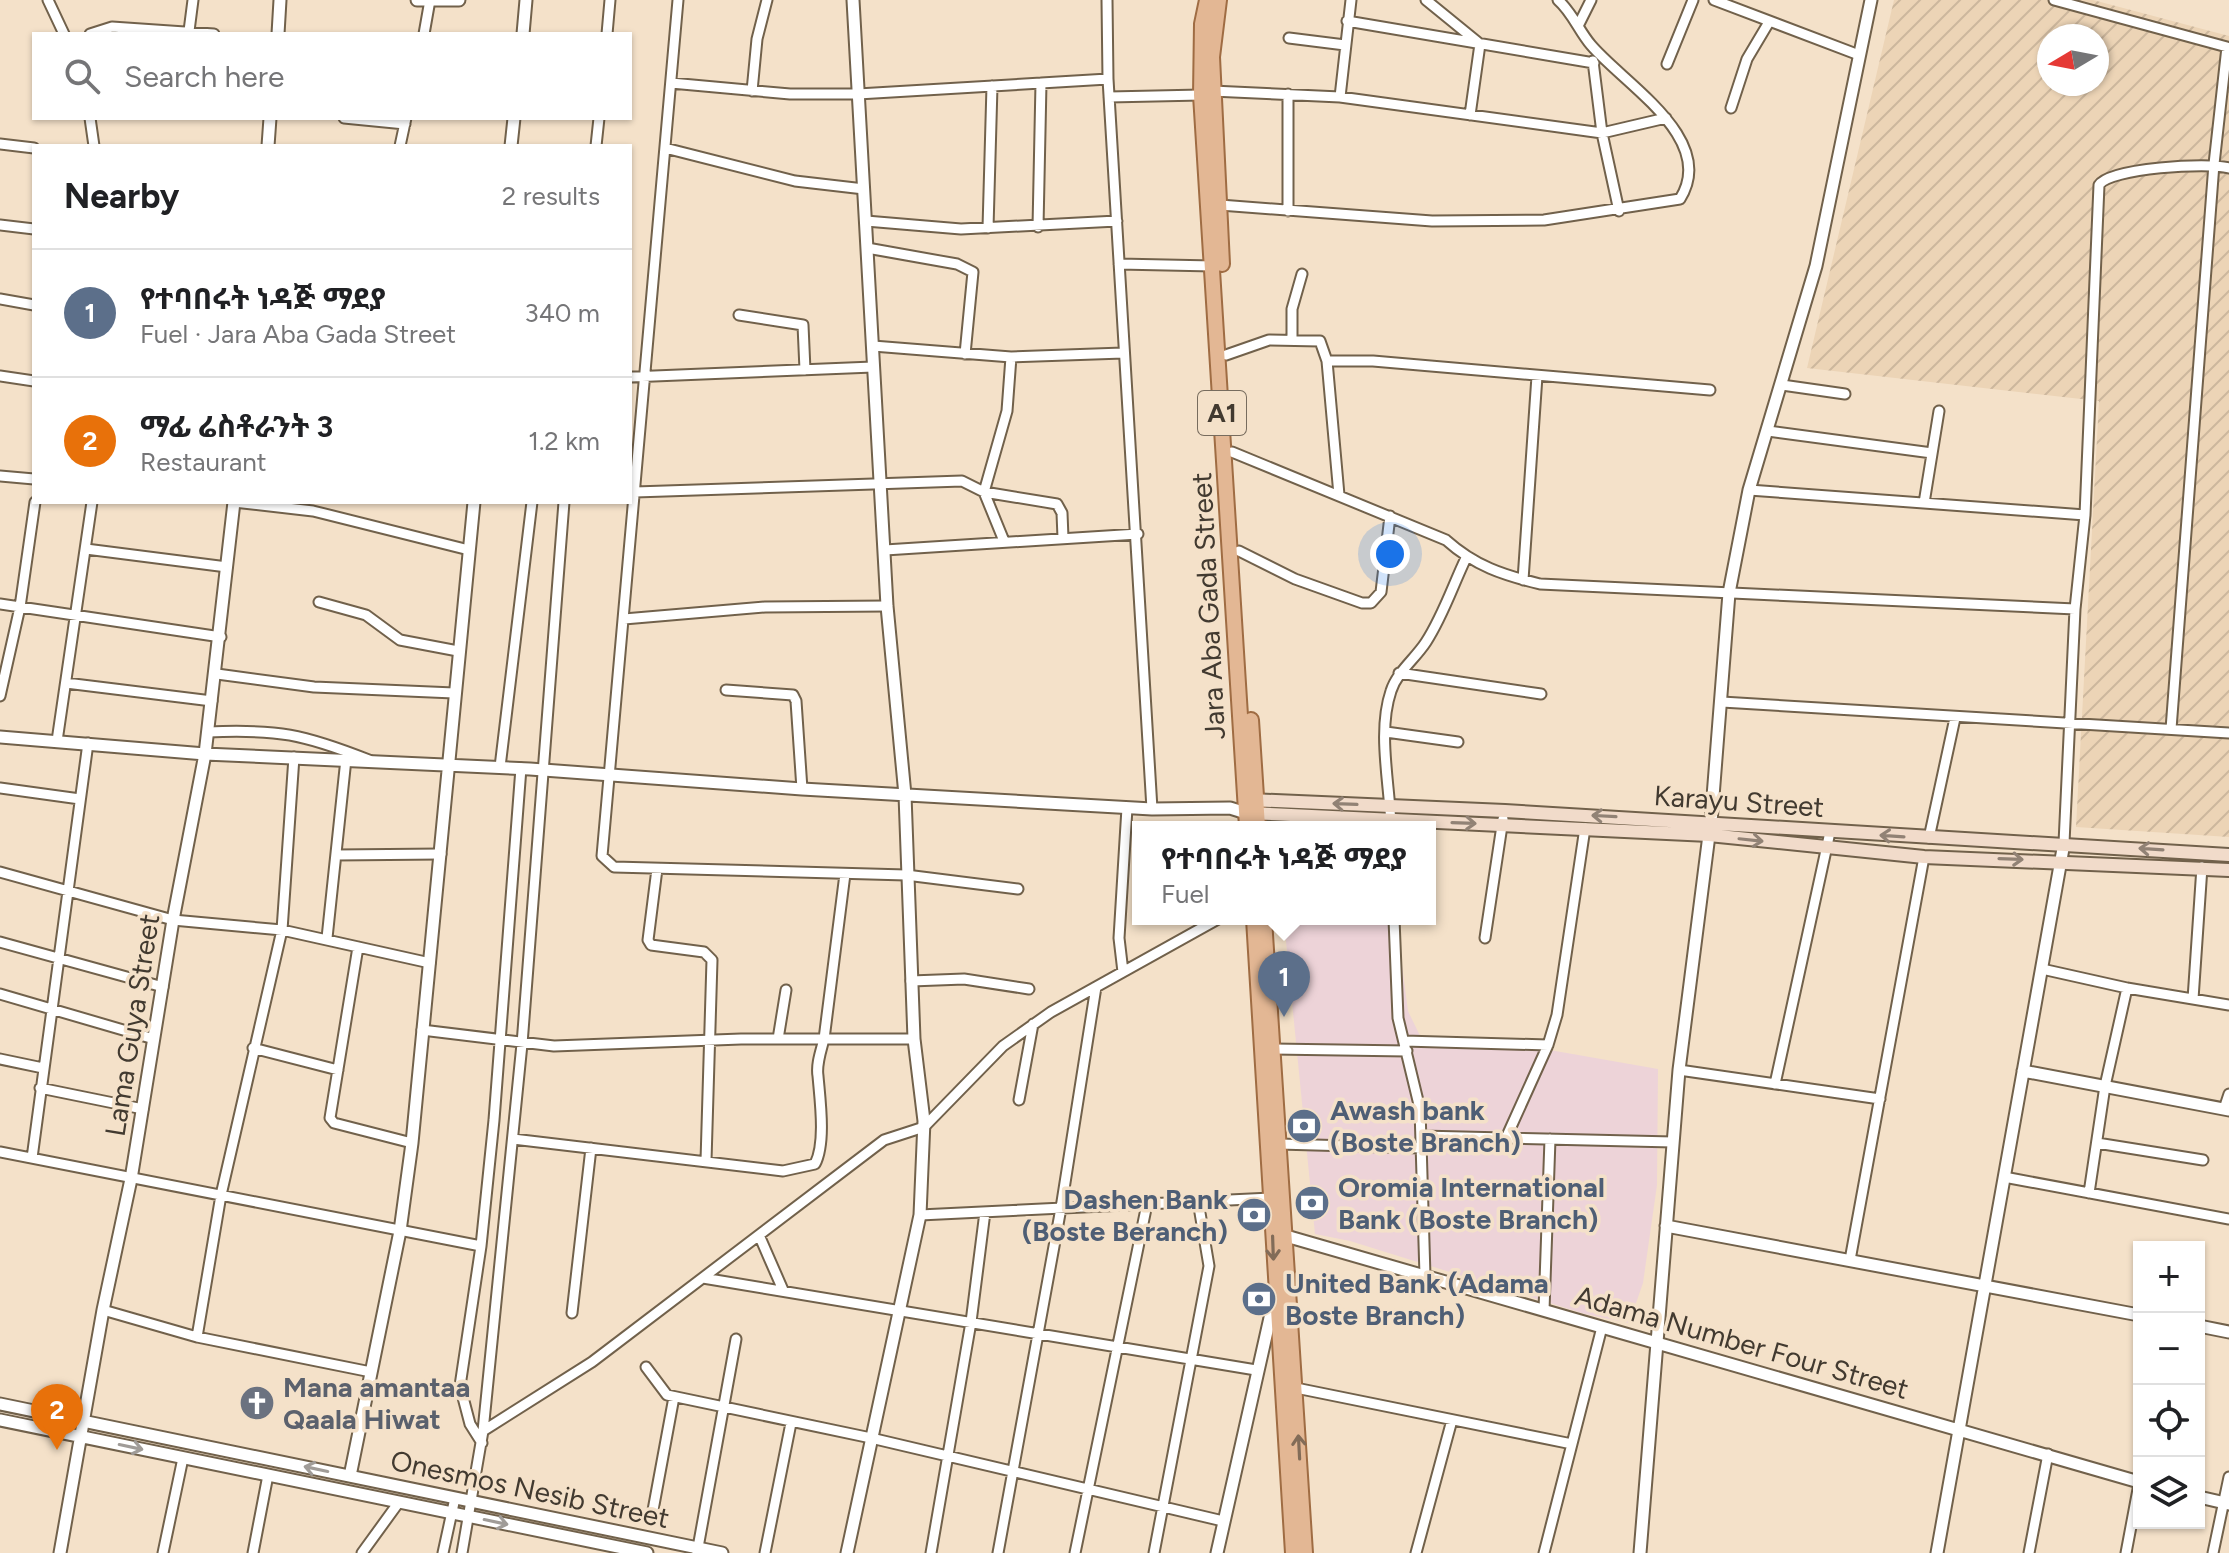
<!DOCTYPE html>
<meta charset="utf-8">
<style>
body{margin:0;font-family:Figtree,"Noto Sans Ethiopic",sans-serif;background:#f6f6f6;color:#202124}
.controls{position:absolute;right:24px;bottom:24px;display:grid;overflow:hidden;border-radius:0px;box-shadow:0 2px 6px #0004}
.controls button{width:72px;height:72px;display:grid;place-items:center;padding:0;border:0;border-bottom:2px solid #e0e0e0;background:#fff;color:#202124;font:40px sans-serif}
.compass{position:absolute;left:2037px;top:24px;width:72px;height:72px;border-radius:50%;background:#fff;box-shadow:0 2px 6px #0004;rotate:260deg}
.you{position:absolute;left:1390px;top:554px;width:28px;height:28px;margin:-20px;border:6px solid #fff;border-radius:50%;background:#1a73e8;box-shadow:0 0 0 12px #1a73e833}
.badge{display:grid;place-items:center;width:52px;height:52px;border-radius:50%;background:#b45309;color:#fff;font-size:26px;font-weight:700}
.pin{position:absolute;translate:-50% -66px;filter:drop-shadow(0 2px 4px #0008)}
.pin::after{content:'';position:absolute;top:42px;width:28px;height:24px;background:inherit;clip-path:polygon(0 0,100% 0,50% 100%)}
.popup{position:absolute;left:1132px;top:821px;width:304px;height:104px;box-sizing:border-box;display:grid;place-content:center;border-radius:0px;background:#fff;filter:drop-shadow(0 2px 6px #0005);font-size:26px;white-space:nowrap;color:#757577}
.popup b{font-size:30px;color:#202124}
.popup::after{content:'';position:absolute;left:50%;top:100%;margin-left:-16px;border:16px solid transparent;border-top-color:#fff}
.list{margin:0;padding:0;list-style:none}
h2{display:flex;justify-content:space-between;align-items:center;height:104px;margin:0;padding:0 32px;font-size:34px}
h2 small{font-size:26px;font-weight:400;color:#757577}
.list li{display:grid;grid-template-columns:52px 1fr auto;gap:24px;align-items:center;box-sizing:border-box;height:128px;padding:0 32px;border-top:2px solid #e0e0e0}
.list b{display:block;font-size:30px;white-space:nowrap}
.list p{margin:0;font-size:26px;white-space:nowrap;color:#757577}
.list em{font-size:26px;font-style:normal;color:#757577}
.icon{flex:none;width:44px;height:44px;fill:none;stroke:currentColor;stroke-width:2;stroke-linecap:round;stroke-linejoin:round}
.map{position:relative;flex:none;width:2229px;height:1553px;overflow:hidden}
.search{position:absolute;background:#fff;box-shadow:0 2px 6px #0004;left:32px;top:32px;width:600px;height:88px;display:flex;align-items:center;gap:20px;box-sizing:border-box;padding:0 28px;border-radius:0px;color:#757577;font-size:30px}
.panel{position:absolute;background:#fff;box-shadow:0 2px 6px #0004;left:32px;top:144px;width:600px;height:360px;border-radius:0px}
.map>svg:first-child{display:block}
.commercial{fill:#edd3d8}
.industrial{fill:url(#industrial-furrows);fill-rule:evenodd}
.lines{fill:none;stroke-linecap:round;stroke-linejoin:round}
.minor-casing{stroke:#71614b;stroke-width:13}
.tertiary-casing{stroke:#71614b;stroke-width:15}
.secondary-casing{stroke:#71614b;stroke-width:16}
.primary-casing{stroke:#9f6c43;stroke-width:18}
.minor{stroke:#fff;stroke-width:9}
.tertiary{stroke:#fff;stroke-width:11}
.secondary{stroke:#f1dbca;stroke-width:12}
.primary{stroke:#e3b794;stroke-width:14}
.oneway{stroke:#918275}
.oneway2{stroke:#826c58}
.oneway3{stroke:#a09c98}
.labels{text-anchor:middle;stroke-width:7;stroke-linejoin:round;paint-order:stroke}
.shield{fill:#f4e1c9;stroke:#776c5e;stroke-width:2}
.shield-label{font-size:26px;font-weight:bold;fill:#423a30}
.street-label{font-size:28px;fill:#423a30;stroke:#f4e1c9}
.service-label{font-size:28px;font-weight:bold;fill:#4e5e75;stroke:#f4e1c9;text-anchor:start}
.worship-label{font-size:28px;font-weight:bold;fill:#5b616d;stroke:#f4e1c9;text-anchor:start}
</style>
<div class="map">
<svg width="2229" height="1553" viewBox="0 0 2229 1553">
<defs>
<pattern id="industrial-furrows" width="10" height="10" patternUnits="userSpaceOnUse" patternTransform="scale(2)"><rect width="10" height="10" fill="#ecd4b6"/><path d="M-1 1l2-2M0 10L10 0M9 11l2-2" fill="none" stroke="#ccb79d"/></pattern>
</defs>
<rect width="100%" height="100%" fill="#f4e1c9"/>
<!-- commercial -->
<path class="commercial" d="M1305,919H1396L1408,1011L1423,1042L1492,1040L1658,1069L1657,1185L1643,1283L1629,1323L1585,1314L1350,1241L1315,1234L1285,931Z"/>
<!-- industrial -->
<path class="industrial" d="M1894,0H2093L2229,36V837L2076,827L2099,401L1807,368ZM2049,36H2097V84H2049Z"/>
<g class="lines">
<defs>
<path id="minor" d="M48,0L64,34
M678,0L602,856L614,867L906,875L1018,889
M1107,0L1108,79L1152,809
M1426,0L1480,44L1470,115
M1714,0L1859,55
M2054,0L2227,47L2214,164L2171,729
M1347,21L1594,63
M1578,26L1591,0
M189,31L193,0
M90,34L112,27L214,34
M424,34L430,0
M607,34L610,0
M1289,38L1345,45
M1593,61L1602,133L1619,211
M1667,64L1693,0
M671,83L790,94H858L1108,79
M752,91L757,39L767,0
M1212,91L1340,97L1602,133L1666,118
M1109,97L1201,95
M1340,97L1351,0
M1731,108L1747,59L1769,22
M90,118L94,146
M344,118L405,124
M0,144L34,148
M400,146L406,118
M596,146L599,118
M665,148L795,181L864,189
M1220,205L1432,221L1544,220L1680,199C1718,139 1624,84 1591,45C1579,31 1572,12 1558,0
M1288,211V94
M866,221L961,229L1117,221
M0,225L34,229
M1038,227L1041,83
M988,228L992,86
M867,248L957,264L973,272L965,354
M1119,264L1213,266
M0,299L34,305
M739,315L803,325L805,370
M1292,339V309L1302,274
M873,346L1011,357L1123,353
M1226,355L1269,340L1320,341L1327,361L1339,495
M1327,361H1373L1710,390
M0,376L34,381
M630,377L873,367
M1782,385L1845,394
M1768,431L1932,453
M1232,452L1446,540C1475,566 1503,575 1540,584L2075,609
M0,476L34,479
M1749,490L2085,515
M635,492L962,481L984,492L1057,504L1062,513L1063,538
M234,502L313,511L469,550
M1924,503L1939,411
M1004,541L984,492L1007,411L1011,357
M86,549L227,567
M885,550L1138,534
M1239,551L1295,579L1362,603H1371L1381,592L1390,516
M1523,580L1537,376
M319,602L366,615L400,640L458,651
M0,604L221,637
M624,619L765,607L887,606
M1399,673L1541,694
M217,674L314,687L454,693
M66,683L212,701
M726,690L793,695L796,701L802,789
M0,696L20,607L35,502
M1722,702L2229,733
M208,732C278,729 303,734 369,760
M1386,732L1458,742
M57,741L92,502
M500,767L532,502
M0,788L80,799
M1391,827C1390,785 1377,732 1391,691C1397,672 1415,659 1426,642C1443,616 1453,585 1466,558
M1929,838L1955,718
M2064,843L2075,609L2085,515L2099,185C2109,168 2209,162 2229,168
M336,855L441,854
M657,869L648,940L651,945L704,952L712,960L706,1161
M0,872L173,920L282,930L430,963
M1394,919L1398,1018L1420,1109L1425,1276
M327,938L346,759
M1485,938L1503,819
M0,942L163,987
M358,947L330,1118L334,1123L412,1143
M2042,969L2127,988L2229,1005
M1123,972L1119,938L1127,808
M911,981L964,979L1029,989
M0,994L154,1039
M2193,999L2202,867
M422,1030L554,1046L741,1039H914
M778,1039L786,990
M1404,1041L1548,1045
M253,1048L338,1070
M1273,1049L1407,1051
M0,1059L43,1068
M1679,1070L1880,1099
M1775,1084L1830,832
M40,1088L143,1109
M1019,1100L1033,1024
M2224,1109L2229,1094
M1421,1136L1673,1142
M1506,1138L1548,1045L1557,1015L1585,828
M513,1139L783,1171L815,1164C826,1143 820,1100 818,1076C816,1064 821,1051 824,1039L845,874
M2097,1143L2203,1160
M1279,1144L1422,1148
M0,1152L481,1246
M32,1158L88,743
M2004,1177L2229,1219
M2089,1193L2105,1086L2127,988
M920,1215L1271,1198
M759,1235L783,1290
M1850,1260L1924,857
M703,1278L1256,1370
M103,1310L197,1337L371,1372
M1544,1310L1550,1139
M572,1313L591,1148
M197,1337L221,1195L282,930L294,757
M646,1367L667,1395L871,1438L1223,1521
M1296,1388L1572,1444
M483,1431L592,1362L884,1140L924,1127L1003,1046L1051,1012L1218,919
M482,1443L470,1424L460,1386L481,1246L494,1120L521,768
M651,1521L674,1397
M163,1553L183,1458
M253,1553L268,1475
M362,1553L399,1502
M443,1553L455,1498
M462,1553L483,1431L522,1044L564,502
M697,1553L736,1339
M765,1553L791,1423
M931,1553L971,1322L985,1212
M998,1553L1061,1208L1096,987
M1075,1553L1147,1204
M1154,1553L1209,1266L1198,1201
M1416,1553L1452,1420
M1544,1553L1602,1327
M2029,1553L2048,1454
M2126,1553L2139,1484
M2213,1553L2229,1477"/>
<path id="tertiary" d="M417,0H459
M278,34L280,0
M523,34L526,0
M268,146L270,118
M511,146L514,118
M0,737L205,754L530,769L802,789L1152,809L1230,808L1246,813
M1711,822L1729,593L1749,490L1816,266L1871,0
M2023,1071L2229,1110
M1666,1226L2139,1315
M1286,1236L2139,1482
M2199,1326L2229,1332
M0,1404L722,1553
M0,1420L647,1553
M350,1476L400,1231L412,1143L474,502
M2199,1497L2229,1504
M60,1553L103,1310L131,1179L173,920L205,754L234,502
M847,1553L920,1215L924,1121L914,1039L905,795L887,606L853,0
M1217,1553L1274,1300
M1640,1553L1679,1070L1709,835
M1937,1553L2064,843"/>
<path id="secondary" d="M1250,800L1505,811L2229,855
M1249,813L1709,835L1924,857L2229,870"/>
<path id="primary" d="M1207,0L1202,24L1201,95L1247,827
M1219,0L1212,57L1222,264
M1251,720L1258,827
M1254,919L1293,1553
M1264,919L1305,1553"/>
</defs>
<!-- minor casing -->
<use href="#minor" class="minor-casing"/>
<!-- tertiary casing -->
<use href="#tertiary" class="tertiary-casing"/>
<!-- secondary casing -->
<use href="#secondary" class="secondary-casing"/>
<!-- primary casing -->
<use href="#primary" class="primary-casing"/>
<!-- minor -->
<use href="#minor" class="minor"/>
<!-- tertiary -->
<use href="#tertiary" class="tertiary"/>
<!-- secondary -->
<use href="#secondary" class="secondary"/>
<!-- primary -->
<use href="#primary" class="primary"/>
</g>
<!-- one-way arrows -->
<defs><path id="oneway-shaft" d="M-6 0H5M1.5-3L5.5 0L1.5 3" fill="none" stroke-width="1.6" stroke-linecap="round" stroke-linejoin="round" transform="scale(2)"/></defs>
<g class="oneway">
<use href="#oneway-shaft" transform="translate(1345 804) rotate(-178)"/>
<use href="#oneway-shaft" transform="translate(1604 816) rotate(-177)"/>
<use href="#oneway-shaft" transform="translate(1464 823) rotate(2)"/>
<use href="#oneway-shaft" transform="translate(1892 836) rotate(-176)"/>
<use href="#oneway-shaft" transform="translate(1751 840) rotate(6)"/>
<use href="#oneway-shaft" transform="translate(2151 849) rotate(-176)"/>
<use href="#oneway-shaft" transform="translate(2011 859) rotate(2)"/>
</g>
<g class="oneway2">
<use href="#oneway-shaft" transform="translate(1273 1248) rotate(88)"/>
<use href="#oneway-shaft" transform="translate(1299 1447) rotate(-93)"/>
</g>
<g class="oneway3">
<use href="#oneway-shaft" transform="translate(131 1447) rotate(12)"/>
<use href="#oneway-shaft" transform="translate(316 1469) rotate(-168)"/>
<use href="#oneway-shaft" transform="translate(496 1522) rotate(12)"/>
</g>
<!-- icons -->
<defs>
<symbol id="bank-disc" viewBox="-11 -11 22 22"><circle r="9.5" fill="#5c6f8a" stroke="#f4e1c9"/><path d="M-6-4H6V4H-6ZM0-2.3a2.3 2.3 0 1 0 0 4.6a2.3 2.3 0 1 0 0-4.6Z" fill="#fff"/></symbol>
<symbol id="church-disc" viewBox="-11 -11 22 22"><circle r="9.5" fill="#6b7280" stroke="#f4e1c9"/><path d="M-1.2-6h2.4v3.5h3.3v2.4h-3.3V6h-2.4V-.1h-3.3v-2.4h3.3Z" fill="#fff"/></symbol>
</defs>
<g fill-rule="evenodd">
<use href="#bank-disc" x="1284" y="1106" width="40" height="40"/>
<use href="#bank-disc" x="1292" y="1183" width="40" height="40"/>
<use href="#bank-disc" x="1234" y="1195" width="40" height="40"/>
<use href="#bank-disc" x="1239" y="1279" width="40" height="40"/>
<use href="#church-disc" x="237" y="1383" width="40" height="40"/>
</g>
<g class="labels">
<!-- shield labels -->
<rect class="shield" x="1198" y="391" width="48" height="44" rx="6"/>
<g class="shield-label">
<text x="1222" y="422">A1</text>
</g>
<!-- street labels -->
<g class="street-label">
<text transform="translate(1208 606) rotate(-93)" y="10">Jara Aba Gada Street</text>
<text transform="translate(1739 801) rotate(4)" y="10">Karayu Street</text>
<text transform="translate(132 1025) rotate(-81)" y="10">Lama Guya Street</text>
<text transform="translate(1742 1342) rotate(16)" y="10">Adama Number Four Street</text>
<text transform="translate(530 1489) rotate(12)" y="10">Onesmos Nesib Street</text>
</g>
<!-- service labels -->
<g class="service-label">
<text x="1330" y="1120">Awash bank<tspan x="1330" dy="32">(Boste Branch)</tspan></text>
<text x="1338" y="1197">Oromia International<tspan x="1338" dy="32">Bank (Boste Branch)</tspan></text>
<text x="1228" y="1209" text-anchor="end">Dashen Bank<tspan x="1228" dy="32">(Boste Beranch)</tspan></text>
<text x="1285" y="1293">United Bank (Adama<tspan x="1285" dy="32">Boste Branch)</tspan></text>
</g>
<!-- worship labels -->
<g class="worship-label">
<text x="283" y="1397">Mana amantaa<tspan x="283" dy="32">Qaala Hiwat</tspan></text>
</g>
</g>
</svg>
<div class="controls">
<button>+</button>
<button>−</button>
<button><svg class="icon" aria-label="locate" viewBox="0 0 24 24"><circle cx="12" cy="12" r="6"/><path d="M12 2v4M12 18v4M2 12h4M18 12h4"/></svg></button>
<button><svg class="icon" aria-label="layers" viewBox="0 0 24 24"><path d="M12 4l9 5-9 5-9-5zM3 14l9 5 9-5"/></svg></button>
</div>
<svg class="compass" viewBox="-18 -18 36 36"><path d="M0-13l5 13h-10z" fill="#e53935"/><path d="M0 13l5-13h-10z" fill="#757577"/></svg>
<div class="you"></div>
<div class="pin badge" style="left:1284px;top:1017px;background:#5c6f8a">1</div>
<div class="popup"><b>የተባበሩት ነዳጅ ማደያ</b>Fuel</div>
<div class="pin badge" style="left:57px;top:1450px;background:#e8710a">2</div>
<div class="search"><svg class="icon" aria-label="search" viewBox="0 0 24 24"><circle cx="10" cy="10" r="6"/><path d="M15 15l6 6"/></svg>Search here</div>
<section class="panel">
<h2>Nearby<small>2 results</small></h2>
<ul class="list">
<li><span class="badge" style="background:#5c6f8a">1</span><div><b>የተባበሩት ነዳጅ ማደያ</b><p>Fuel · Jara Aba Gada Street</p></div><em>340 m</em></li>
<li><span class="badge" style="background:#e8710a">2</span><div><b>ማፊ ሬስቶራንት 3</b><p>Restaurant</p></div><em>1.2 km</em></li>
</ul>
</section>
</div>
